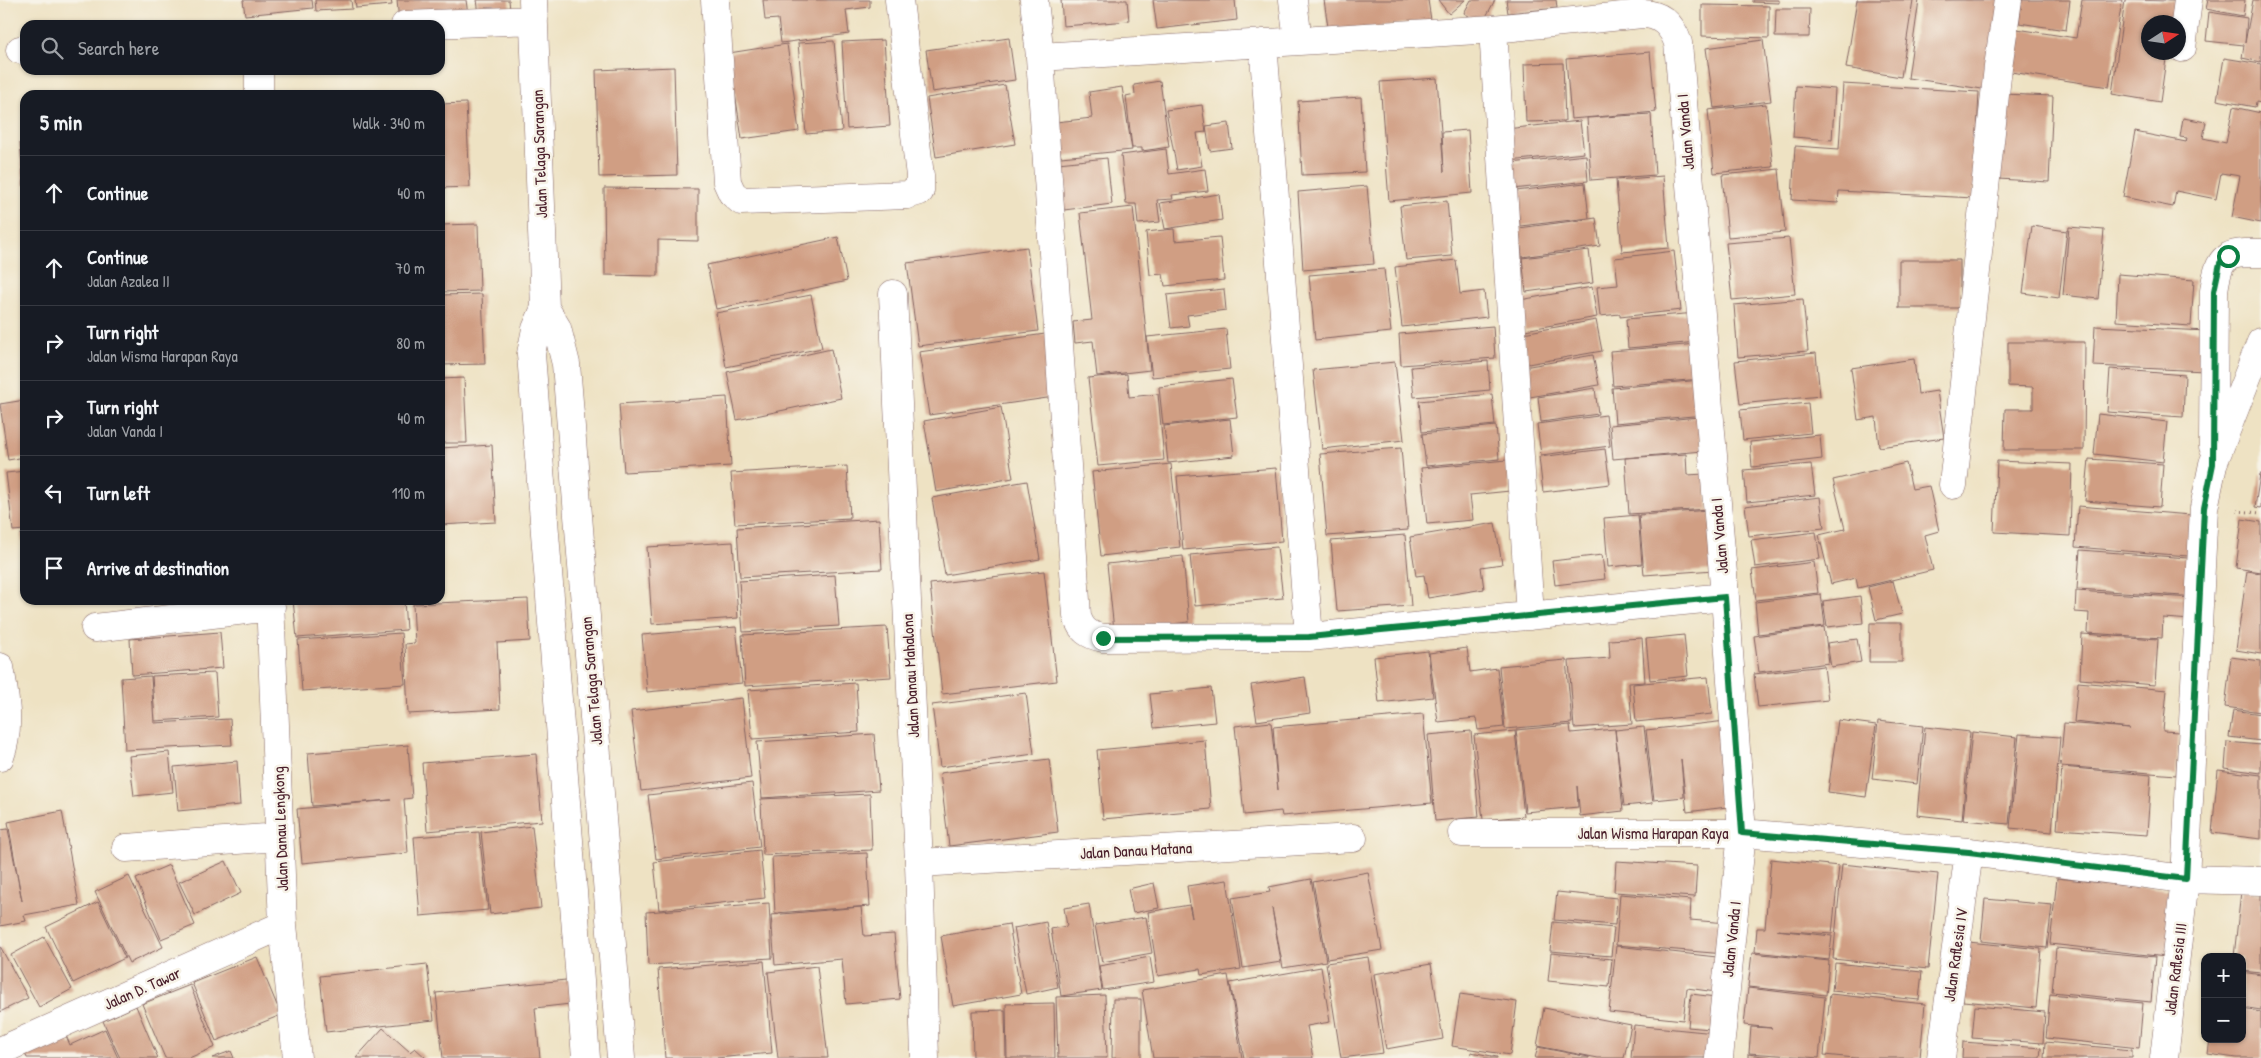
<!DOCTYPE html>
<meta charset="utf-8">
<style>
body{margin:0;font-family:"Patrick Hand",sans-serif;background:#242831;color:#f1f3f6}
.controls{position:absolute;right:15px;bottom:15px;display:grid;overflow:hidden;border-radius:10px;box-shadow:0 1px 4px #0004}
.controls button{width:45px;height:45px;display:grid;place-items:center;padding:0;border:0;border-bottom:1px solid #363941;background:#171b24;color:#f1f3f6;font:25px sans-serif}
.compass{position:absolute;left:2141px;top:15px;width:45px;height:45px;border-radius:50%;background:#171b24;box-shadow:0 1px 4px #0004;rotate:78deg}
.stop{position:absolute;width:15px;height:15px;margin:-11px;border:4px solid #0b8043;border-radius:50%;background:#fff}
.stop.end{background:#0b8043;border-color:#fff;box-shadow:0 1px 5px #0008}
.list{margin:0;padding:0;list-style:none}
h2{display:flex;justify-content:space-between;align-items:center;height:65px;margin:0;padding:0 20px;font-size:21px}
h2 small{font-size:16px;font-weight:400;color:#9ea1a6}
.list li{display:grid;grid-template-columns:32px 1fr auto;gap:15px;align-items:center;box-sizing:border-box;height:75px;padding:0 20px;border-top:1px solid #363941}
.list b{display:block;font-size:19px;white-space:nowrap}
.list p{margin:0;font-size:16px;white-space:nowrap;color:#9ea1a6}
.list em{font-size:16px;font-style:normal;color:#9ea1a6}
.icon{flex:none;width:28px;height:28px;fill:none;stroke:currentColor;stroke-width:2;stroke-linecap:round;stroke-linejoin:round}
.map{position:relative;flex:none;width:2261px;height:1058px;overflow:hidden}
.search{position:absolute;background:#171b24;box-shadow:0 1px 4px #0004;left:20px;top:20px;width:425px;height:55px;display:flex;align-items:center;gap:12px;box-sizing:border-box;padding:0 18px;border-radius:15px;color:#9ea1a6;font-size:19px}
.panel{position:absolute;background:#171b24;box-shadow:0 1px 4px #0004;left:20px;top:90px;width:425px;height:515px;border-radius:15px}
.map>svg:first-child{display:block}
.building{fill:#d09e83}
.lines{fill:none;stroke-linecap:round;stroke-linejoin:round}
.street-casing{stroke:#836360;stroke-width:29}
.path{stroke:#836360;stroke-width:3;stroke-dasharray:1 4;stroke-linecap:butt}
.street{stroke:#fff;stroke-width:28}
.route{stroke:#0b8043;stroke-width:6}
.labels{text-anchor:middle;stroke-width:5;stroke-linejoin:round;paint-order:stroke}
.street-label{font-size:16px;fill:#4a1f2b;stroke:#f7f3e8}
</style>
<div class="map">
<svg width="2261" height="1058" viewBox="0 0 2261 1058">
<rect width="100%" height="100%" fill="#f7f3e8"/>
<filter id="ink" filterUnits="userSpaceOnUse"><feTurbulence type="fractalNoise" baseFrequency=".02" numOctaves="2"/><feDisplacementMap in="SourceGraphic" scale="10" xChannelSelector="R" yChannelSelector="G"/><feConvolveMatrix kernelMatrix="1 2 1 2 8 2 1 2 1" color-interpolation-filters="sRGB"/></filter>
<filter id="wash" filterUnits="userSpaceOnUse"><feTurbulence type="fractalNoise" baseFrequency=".0096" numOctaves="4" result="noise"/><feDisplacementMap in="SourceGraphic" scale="20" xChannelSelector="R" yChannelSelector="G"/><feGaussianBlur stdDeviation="1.12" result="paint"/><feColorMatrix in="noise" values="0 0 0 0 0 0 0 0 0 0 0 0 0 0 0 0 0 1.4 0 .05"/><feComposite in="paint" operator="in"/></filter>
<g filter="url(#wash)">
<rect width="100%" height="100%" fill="#eee2c3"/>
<g id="blocks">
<!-- building -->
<path class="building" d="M243,0H312L313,8L245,15Z
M315,0H351L352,9L316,11Z
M355,0H391L392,5L356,8Z
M397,0H466L468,15L399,22Z
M477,0H509L510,10L479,14Z
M763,0H870V7L846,10L849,34L781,43L778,19L765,20Z
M1061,0H1127L1129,21L1063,26Z
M1153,0H1235L1237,20L1157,29Z
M1324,0H1428L1431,20L1329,34Z
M1438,0H1465L1449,14Z
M1471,0H1495L1482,24L1464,13Z
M1506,0H1556L1557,8L1508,13Z
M1753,0H1779V3L1753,2Z
M1857,0H1913L1901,77L1846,68Z
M1919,0H2001L1989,90L1908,78Z
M2022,0H2070L2066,30L2019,23Z
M2082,0H2122L2109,87L2011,72L2017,29L2076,38Z
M2125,0L2175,1L2172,22H2148V52H2167L2160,102L2112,94Z
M2208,0H2245L2243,16L2206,9Z
M2253,0H2261V62L2242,58L2244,45L2206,41L2209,12L2247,18L2245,43Z
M1702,5L1769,6V38L1702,36Z
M1776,9H1810L1809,37H1775Z
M1009,38L1015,80L932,92L926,50Z
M884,40L890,126L847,129L842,42Z
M1763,40L1771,101L1714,108L1706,48Z
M834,41L842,131L806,134L798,43Z
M787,44L799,131L742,139L729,53Z
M1650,52L1656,112L1571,119L1566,59Z
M2224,58L2261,64V103L2256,102L2255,107L2217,100Z
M1563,63L1565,121L1526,122L1524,64Z
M674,67L677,175L599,177L596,70Z
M1437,78L1444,172L1442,132L1468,130L1472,193L1389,201L1380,82Z
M1160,81L1169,147L1142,151V148H1132L1126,96L1135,94L1134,85Z
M1843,84L1979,92L1974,198L1839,191L1838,203L1792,200L1795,146L1839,149Z
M1005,85L1015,144L936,157L927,98Z
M1796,86L1835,89L1832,140L1793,137Z
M1122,87L1132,150L1061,157L1056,122L1092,118L1089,92Z
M2002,94L2053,96L2049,182L1998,179Z
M1361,97L1365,172L1302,175L1298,101Z
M466,103L470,187L440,188V104Z
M1766,104L1773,167L1714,173L1708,110Z
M1202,105L1206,132L1197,133L1202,166L1177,170L1166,110Z
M2233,107L2261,113V223L2232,217L2240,176L2221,173L2216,199L2176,191L2173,207L2123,197L2135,132L2186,142L2187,138L2180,137L2183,118L2206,122L2203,138L2226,143Z
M1651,114L1655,175L1591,180L1587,118Z
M1580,121L1584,153L1509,161L1506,129Z
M1229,123L1232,148L1210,151L1206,126Z
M20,143H25V188H24Z
M1166,149L1169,174L1205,169L1208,191L1172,195L1173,199L1157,200L1160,222L1138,224L1136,204H1126L1121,155Z
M1586,155L1588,181L1513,189L1511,163Z
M1107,158L1112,204L1064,210L1058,163Z
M1779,169L1785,232L1728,237L1722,175Z
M1663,176L1669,248L1622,252L1616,180Z
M1585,183L1589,218L1520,226L1516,191Z
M1367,186L1374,264L1303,270L1298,192Z
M604,188L698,189V241L658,240V276L605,275Z
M1219,194L1222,220L1165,229L1160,203Z
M1447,201L1452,256L1406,260L1400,206Z
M1133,207L1150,370L1097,376L1093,341L1075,343L1073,322L1092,320L1080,213Z
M1596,218L1600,246L1522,257L1519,228Z
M478,224L480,291L440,292V225Z
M2032,226L2067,231L2059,298L2023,293Z
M2069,227L2104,230L2098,299L2063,295Z
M1174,229L1175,241L1220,237L1224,280L1165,286L1163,274L1150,275L1146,232Z
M838,237L847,281L716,309L707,265Z
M1789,238L1795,294L1732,300L1726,243Z
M1027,247L1038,331L918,346L907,263Z
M1589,250L1593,283L1526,292L1522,258Z
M1674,251L1681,310L1620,317V314L1600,316L1597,287L1618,285L1615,258Z
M1456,260L1460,294L1484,291L1487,317L1402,327L1395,267Z
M1899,260H1960V308H1899Z
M1384,269L1391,332L1315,340L1309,275Z
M2118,274L2194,280L2191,326L2116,321Z
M1592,287L1597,317L1525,330L1520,300Z
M1224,289L1226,310L1187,315L1189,326L1171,328L1167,295Z
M482,294L485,364L440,365V295Z
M811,295L822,348L726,367L716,313Z
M1803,299L1808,351L1738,357L1734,305Z
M1696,313L1698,342L1628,348L1626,319Z
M1596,320L1602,351L1528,364L1523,333Z
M1493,326L1495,358L1401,365L1399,334Z
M2095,326L2208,331L2206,371L2093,366Z
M1226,329L1230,369L1152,377L1147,337Z
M1052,333L1061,396L929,415L919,352Z
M2008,342H2085L2084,450H2004L2005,409H2033V387L2008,386Z
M1698,344L1702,379L1613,386L1610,351Z
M831,349L841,398L737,420L727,372Z
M1816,353L1820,396L1740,404L1735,361Z
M1593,355L1599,385L1530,397L1524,367Z
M1914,359L1918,394L1937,391L1944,438L1879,447L1876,417L1858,420L1851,368Z
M1488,361L1490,390L1414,397L1411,367Z
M1395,362L1404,440L1322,449L1313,370Z
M2110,369L2185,375L2183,417L2107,412Z
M1127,374L1129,397L1158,394L1164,460L1098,466L1088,378Z
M464,378L467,443H440V379Z
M1232,379L1237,417L1163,425L1159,387Z
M1701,380L1704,415L1615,423L1612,388Z
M1595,388L1598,414L1541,422L1538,397Z
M1492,394L1495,425L1422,432L1419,401Z
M727,397L731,466L624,472L619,404Z
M25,400V457L8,460L0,404Z
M1808,403L1811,433L1743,440L1740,410Z
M1001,407L1013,478L936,492L924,421Z
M2098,414L2167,422L2163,462L2094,454Z
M1606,415L1610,446L1541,455L1537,424Z
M1699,417L1702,451L1613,459L1610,425Z
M1230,419L1234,456L1168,463L1164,426Z
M1496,426L1499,459L1426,466L1422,434Z
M1820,435L1822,459L1752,467L1750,442Z
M492,445L496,522L440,525V448Z
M1401,448L1408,530L1327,536L1320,454Z
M1605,449L1610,484L1543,492L1539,457Z
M1686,454L1687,475L1705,474L1708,509L1629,514L1625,458Z
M2089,459L2163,464L2160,507L2085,501Z
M1507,460L1510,491L1470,495L1473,520L1427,524L1421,468Z
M1997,461L2072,464L2070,536L1994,532Z
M1906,463L1912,489L1929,486L1939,531L1925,535L1933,570L1858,588L1856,578L1831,584L1819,535L1845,529L1833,480Z
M1171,464L1180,547L1101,556L1092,472Z
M1811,464L1815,495L1747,502L1744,470Z
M847,466L850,518L735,524L731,473Z
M1276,468L1282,541L1183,550L1177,476Z
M25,471V530L13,531L6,473Z
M2260,474H2261V508L2255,507Z
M1027,481L1040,559L945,575L932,498Z
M1820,497L1824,528L1749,536L1745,506Z
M2078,506L2191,515L2188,556L2075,547Z
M1710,510L1714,570L1644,575L1639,515Z
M1638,515L1642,564L1608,567L1604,518Z
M879,519L882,569L740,577L737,528Z
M2242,519L2261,522V572L2236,568Z
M1495,523L1502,564L1481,567L1484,589L1428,598L1424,575L1416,576L1410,537Z
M1816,532L1820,559L1755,567L1751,540Z
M21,534H25V551H24Z
M1405,535L1411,606L1337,611L1331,541Z
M733,542L738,618L652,624L647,547Z
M1277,547L1283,598L1195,606L1190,555Z
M2080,550L2201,559L2198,597L2077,589Z
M1602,555L1605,579L1555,585L1552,561Z
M1183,556L1189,622L1114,630L1107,564Z
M1814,562L1818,593L1756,600L1752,570Z
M1044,571L1057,681L942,694L930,584Z
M2247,571L2261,573V654L2236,650Z
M835,575L839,626L743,632L739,581Z
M1893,581L1902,614L1876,620L1868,587Z
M2076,591L2193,598L2192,620L2163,618L2162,638L2088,633L2089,613L2075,612Z
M1821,594L1825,626L1758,634L1755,602Z
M1860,596L1863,623L1827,627L1823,601Z
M528,599L530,641L497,643L500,709L408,714L405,644L415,643L413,604Z
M293,600H404L406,630L297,638Z
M1870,623H1902V662H1869Z
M736,627L742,683L647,692L642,635Z
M887,627L891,677L745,686L742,635Z
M1824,627L1829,663L1759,672L1754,636Z
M220,632L223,668L132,675L130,639Z
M401,633L405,684L302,691L298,640Z
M2082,634L2158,639L2155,685L2080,679Z
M1684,635L1688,676L1650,680L1646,639Z
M1642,638L1645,682L1629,683L1632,724L1574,728L1569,661L1610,658L1609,640Z
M1857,639L1861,662L1831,667L1827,643Z
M1467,648L1470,672L1497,668L1504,727L1478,730L1476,718L1438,722L1429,653Z
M1428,651L1433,697L1379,703L1374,657Z
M2231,657L2261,661V712L2225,707Z
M1566,660L1572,723L1505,729L1499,666Z
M1824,666L1828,700L1758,707L1754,674Z
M215,673L218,717L155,721L152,676Z
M151,676L154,723L230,719L232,745L125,750L121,678Z
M1305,677L1310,713L1257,721L1251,685Z
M1708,677L1712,714L1636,722L1633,684Z
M2078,682L2167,690L2163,731L2179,732L2176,775L2060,766L2064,723L2130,728L2074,722Z
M856,683L859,732L752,739L748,690Z
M1211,688L1215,722L1154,728L1150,694Z
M1026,693L1034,754L940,767L932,705Z
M742,698L751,778L641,791L631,711Z
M2233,710L2261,714V741L2229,737Z
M1423,714L1432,803L1282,816L1281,811L1244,815L1235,726L1271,722L1278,790L1273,727Z
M1838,720L1876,725L1866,797L1828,792Z
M1726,721L1735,806L1687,812L1681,759L1684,797L1654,800L1646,730Z
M1878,721L1923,726L1917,784L1872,779Z
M1570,725L1571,733L1615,729L1623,811L1580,816L1577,786L1578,807L1525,812L1516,730Z
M1644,727L1653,803L1624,806L1615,730Z
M1925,727L1970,732L1962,820L1917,815Z
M1471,731L1479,817L1435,821L1428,735Z
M1515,731L1524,816L1483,820L1474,735Z
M1972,732L2017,737L2009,824L1963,820Z
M874,734L879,790L762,798L757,742Z
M2019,734L2060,737L2052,832L2010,828Z
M1205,740L1211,809L1103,819L1097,750Z
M2227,742L2261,745V773L2225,768Z
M408,745L412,798L404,799L408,853L302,863L297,809L391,800L312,806L308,753Z
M169,752L173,792L134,796L129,756Z
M536,754L542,821L427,831L422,763Z
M1049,759L1058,832L949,846L940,773Z
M237,761L240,805L178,811L174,767Z
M2062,767L2151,775L2147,835L2057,829Z
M2218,770L2261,775V839L2212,833Z
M752,783L760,847L656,859L648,795Z
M870,794L872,850L763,855L761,799Z
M62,811L79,905L24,915L26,921L0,926V830L8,829L22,901L8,822Z
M532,826L541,908L490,914L481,832Z
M479,832L488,910L420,916L414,837Z
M760,850L765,898L659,910L654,862Z
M867,853L870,906L775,913L772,857Z
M1771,859L1839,866L1832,934L1776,930L1832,936L1829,960L1755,952L1757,928H1765Z
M226,861L241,893L195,915L179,882Z
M1616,861L1697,866L1695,897L1614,892Z
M1842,864L1938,874L1928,969L1833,959Z
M169,865L195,925L161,939L136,879Z
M1368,872L1382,950L1327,959L1313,882Z
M129,876L163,947L129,963L95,892Z
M2057,878L2174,891L2166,957L2050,944Z
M1311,879L1326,961L1283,968L1272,908L1281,962L1243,968L1232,898L1270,892L1269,887Z
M1227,880L1241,969L1201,975L1200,969L1158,976L1148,912L1189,905L1192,918L1187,886Z
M1154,883L1159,908L1133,913L1128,889Z
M2241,891L2261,894V973L2242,971V957H2234Z
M1557,892L1617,898L1615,925L1554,920Z
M1620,894L1691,900L1690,920L1727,923L1725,954L1616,945Z
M1985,899L2052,905L2047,948L1981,941Z
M98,902L125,958L73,983L46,927Z
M769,903L772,958L648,965L646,912Z
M1089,904L1102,990L1061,996L1051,929L1067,926L1064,908Z
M861,907L864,936L894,934L900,999L846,1004L842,959L775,965L771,915Z
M1146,917L1152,953L1102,962L1095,925Z
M1046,922L1058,987L1026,994L1014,928Z
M1553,922L1614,928L1611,956L1550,951Z
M1009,924L1021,994L953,1006L941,936Z
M44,937L72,989L39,1007L11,955Z
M1968,942L2041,949L2036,1008L1963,1001Z
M0,946L28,998L0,1012Z
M1616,946L1726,958L1723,993L1687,988L1683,1020L1609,1012Z
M2056,948L2155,957L2151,1002L2052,992Z
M1551,953L1612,959L1609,987L1548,981Z
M1752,953L1829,961L1826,995L1748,987Z
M257,957L281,1015L216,1041L192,983Z
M1150,957L1154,982L1103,990L1099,966Z
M1368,957L1383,1053L1341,1058L1326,963Z
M764,961L772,1053L716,1058H665L658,969Z
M1835,963L1922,972L1919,1000L1832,991Z
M427,964L434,1020L326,1032L320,976Z
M1431,964L1443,1039L1386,1049L1374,974Z
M817,966L828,1058H778L768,972Z
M1321,967L1330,1022L1307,1026L1313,1058H1244L1230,983Z
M2242,972L2261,975V1010L2242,1007Z
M1228,975L1242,1058H1153L1142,990Z
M576,979L579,1003L535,1008L540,1058H443L436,993Z
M190,985L215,1047L189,1058H165L142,1004Z
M1748,988L1825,997L1819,1058L1749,1053L1751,1027L1772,1028L1744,1025Z
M1460,994L1517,1002L1510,1055L1452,1046Z
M1691,994L1724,998L1721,1030L1688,1027Z
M1830,994L1925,1004L1920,1058H1855L1824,1055Z
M2050,994L2143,1003L2139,1048L2046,1038Z
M1105,995L1107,1058H1058L1056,997Z
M1113,999H1141V1058H1112Z
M1054,1003L1055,1058H1007L1006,1004Z
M136,1006L158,1058H120L103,1021Z
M1975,1006L2045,1012L2043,1043L1972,1038Z
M1544,1008L1631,1025L1624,1058H1598L1537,1046Z
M2242,1009L2261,1012V1058H2236L2208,1054L2210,1039H2242Z
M1005,1010L1006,1058H973L972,1011Z
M1634,1025L1715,1033L1712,1058H1631Z
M62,1026L70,1045L105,1029L118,1058H27L21,1044Z
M383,1028L410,1052L415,1048L426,1058H356Z
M1963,1042L2041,1048L2040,1058H1962Z
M2045,1042L2132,1050V1058H2044Z
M1538,1047L1589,1057V1058H1535Z
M231,1051L234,1058H212Z
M1471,1052L1497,1057V1058H1470Z
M1748,1054L1770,1057V1058H1748Z"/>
</g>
</g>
<g filter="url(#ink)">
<use href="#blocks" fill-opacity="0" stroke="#836360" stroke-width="1"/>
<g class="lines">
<defs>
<path id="street" d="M533,0L545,308L536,329L531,354L586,1058
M715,0L727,182L732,193L741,201L907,195L920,191V176L899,0
M1034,0L1040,57L1077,616C1081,630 1088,635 1103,638L1309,637L1725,597
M1293,0L1298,41
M405,25L534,20
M1493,29L1530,616
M1263,43L1309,637
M2182,48L2188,0
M20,50L25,49
M1040,57L1493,29L1642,14C1661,14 1672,25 1678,43L1725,597L1742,833L1719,1058
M259,70V95
M893,294L919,863L925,1058
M545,308L557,328L566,364L621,1058
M2213,446L2214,291C2219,255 2226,252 2261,253
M1953,485L1998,67L2008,0
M270,600L283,925L297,1058
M95,628L271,607
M0,667C5,698 11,727 0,757
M1462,833H1742L1969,852L2185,879L2261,881
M126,848L280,837
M919,863L1353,838
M0,1051L283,925
M1941,1058L1969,852
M2164,1058L2185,879L2204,508L2213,464L2261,342"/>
</defs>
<!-- street casing -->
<use href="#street" class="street-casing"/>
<!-- path -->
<path class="path" d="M2237,511L2261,513"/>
<!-- street -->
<use href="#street" class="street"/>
</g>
</g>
<g class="lines" filter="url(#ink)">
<!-- route -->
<path class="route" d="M1103,638L1309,637L1725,597L1742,833L1969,852L2186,879L2204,508L2213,464L2214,291L2220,263L2228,256"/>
</g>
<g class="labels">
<!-- street labels -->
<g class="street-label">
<text transform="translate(1685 132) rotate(-95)" y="6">Jalan Vanda I</text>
<text transform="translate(539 154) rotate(-92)" y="6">Jalan Telaga Sarangan</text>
<text transform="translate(1719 536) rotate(-95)" y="6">Jalan Vanda I</text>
<text transform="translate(910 676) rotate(-93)" y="6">Jalan Danau Mahalona</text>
<text transform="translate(591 681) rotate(-95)" y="6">Jalan Telaga Sarangan</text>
<text transform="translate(280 829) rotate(-92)" y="6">Jalan Danau Lengkong</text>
<text x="1653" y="839">Jalan Wisma Harapan Raya</text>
<text transform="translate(1136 850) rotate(-3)" y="6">Jalan Danau Matana</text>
<text transform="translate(1731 939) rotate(-84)" y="6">Jalan Vanda I</text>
<text transform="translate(1955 955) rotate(-82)" y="6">Jalan Raflesia IV</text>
<text transform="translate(2175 969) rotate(-83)" y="6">Jalan Raflesia III</text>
<text transform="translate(142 988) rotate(-24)" y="6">Jalan D. Tawar</text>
</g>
</g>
</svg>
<div class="controls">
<button>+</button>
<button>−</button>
</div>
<svg class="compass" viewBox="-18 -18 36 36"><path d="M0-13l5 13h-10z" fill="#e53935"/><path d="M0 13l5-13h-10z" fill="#9ea1a6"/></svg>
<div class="stop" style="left:2228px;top:256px"></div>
<div class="stop end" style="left:1103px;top:638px"></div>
<div class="search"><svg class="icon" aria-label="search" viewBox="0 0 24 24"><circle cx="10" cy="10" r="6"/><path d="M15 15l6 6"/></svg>Search here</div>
<section class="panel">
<h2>5 min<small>Walk · 340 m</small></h2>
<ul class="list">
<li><svg class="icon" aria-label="ahead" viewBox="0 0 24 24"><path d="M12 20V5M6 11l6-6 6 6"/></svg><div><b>Continue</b></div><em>40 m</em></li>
<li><svg class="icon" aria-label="ahead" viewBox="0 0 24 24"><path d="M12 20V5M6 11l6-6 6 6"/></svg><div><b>Continue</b><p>Jalan Azalea II</p></div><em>70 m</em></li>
<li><svg class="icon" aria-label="right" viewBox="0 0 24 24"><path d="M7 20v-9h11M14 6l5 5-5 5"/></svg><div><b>Turn right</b><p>Jalan Wisma Harapan Raya</p></div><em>80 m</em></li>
<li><svg class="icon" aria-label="right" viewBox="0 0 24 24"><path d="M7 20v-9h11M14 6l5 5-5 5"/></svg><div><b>Turn right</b><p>Jalan Vanda I</p></div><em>40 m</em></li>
<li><svg class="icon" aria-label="left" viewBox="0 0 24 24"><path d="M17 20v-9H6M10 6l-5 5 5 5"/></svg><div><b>Turn left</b></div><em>110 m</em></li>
<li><svg class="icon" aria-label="arrive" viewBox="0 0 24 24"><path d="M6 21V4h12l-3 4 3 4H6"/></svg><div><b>Arrive at destination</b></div></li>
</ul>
</section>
</div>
